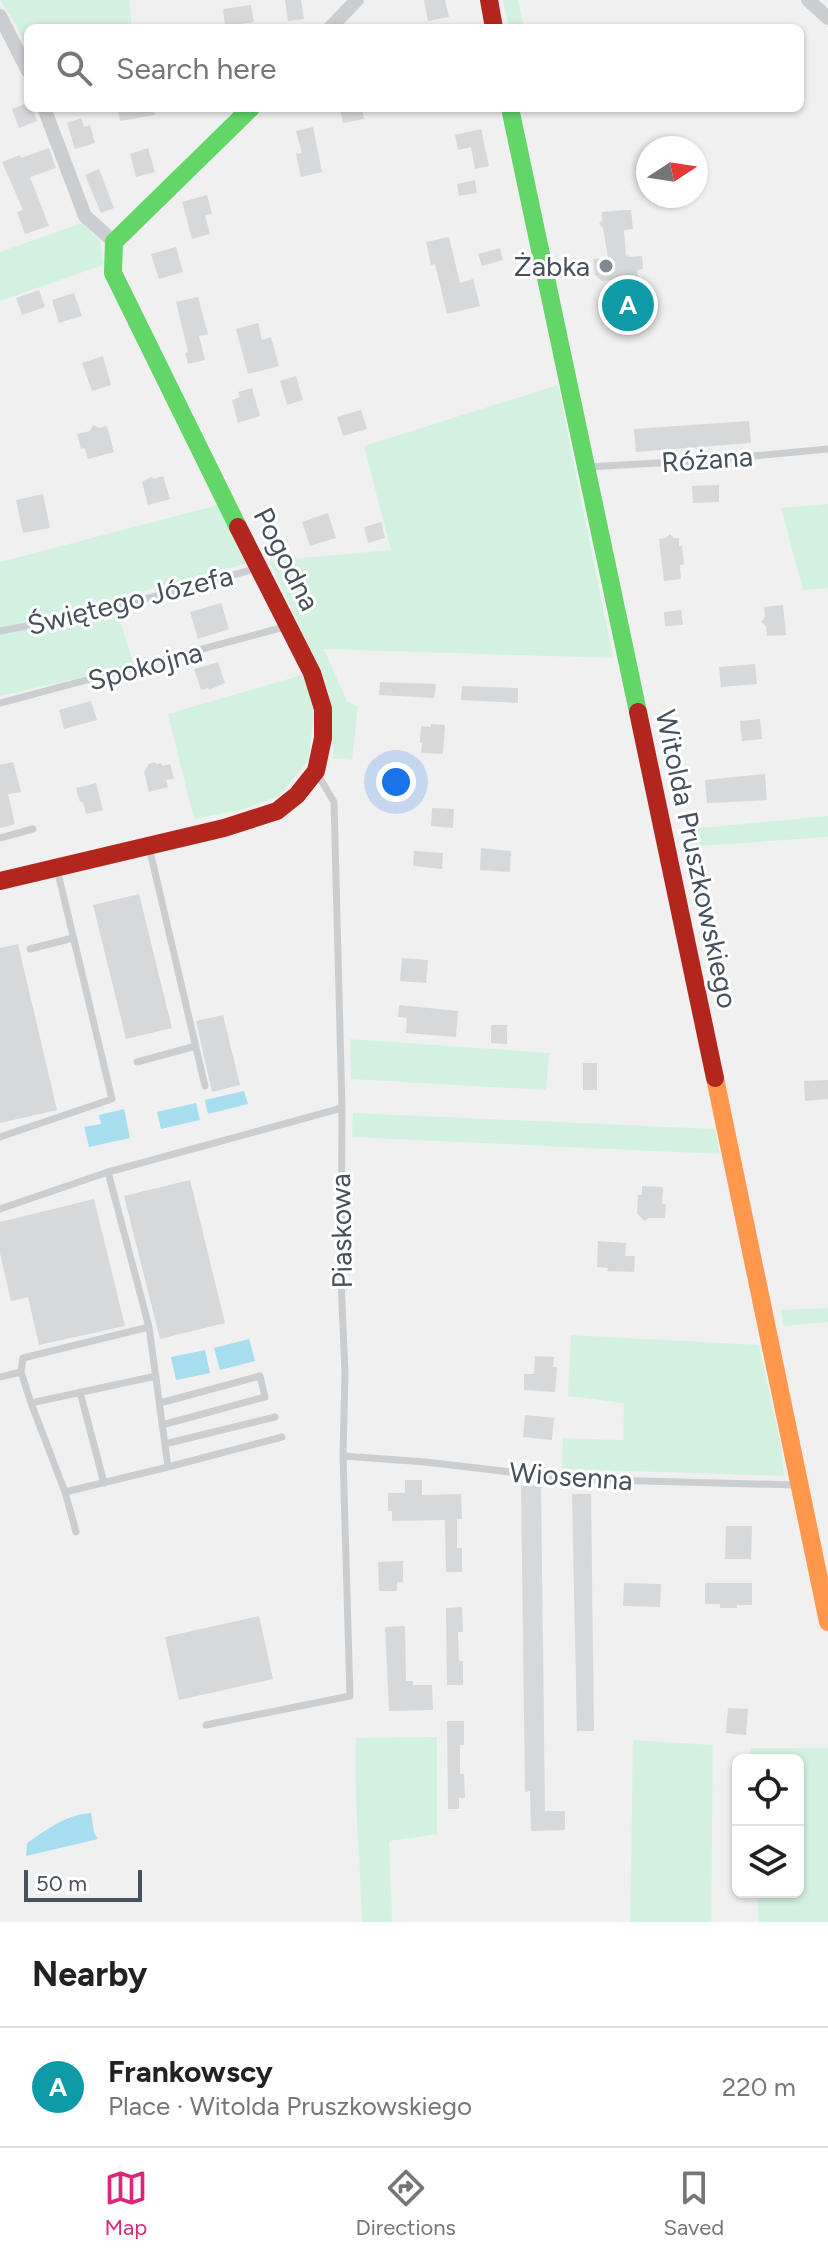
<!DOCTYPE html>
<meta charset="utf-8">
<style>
body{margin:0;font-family:Figtree,sans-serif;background:#f2f2f2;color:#222}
.controls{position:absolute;right:24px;bottom:24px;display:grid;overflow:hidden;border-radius:12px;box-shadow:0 2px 6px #0004}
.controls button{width:72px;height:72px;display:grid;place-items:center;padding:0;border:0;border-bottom:2px solid #e0e0e0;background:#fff;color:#222;font:40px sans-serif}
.compass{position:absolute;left:636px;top:136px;width:72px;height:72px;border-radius:50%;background:#fff;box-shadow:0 2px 6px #0004;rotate:78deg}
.scale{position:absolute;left:24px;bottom:20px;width:118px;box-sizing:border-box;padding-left:8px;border:4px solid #46515d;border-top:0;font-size:22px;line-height:28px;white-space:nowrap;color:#46515d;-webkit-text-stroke:6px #fff;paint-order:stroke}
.you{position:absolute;left:396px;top:782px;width:28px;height:28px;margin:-20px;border:6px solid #fff;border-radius:50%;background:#1a73e8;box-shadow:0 0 0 12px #1a73e833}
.badge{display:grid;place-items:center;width:52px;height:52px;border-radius:50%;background:#db2777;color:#fff;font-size:26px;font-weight:700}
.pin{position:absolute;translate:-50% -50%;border:4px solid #fff;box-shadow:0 2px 8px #0006}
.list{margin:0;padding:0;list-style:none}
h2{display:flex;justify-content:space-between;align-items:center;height:104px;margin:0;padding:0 32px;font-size:34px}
h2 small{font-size:26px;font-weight:400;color:#767676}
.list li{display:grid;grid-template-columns:52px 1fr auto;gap:24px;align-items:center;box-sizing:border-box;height:120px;padding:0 32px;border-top:2px solid #e0e0e0}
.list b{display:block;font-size:30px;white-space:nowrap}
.list p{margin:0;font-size:26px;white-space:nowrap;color:#767676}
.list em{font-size:26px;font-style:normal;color:#767676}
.icon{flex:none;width:44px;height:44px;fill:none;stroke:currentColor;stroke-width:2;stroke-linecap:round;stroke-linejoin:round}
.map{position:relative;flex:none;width:828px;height:1922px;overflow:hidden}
.search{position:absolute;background:#fff;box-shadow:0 2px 6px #0004;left:24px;right:24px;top:24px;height:88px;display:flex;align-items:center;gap:20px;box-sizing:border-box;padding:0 28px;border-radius:12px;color:#767676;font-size:30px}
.sheet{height:224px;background:#fff}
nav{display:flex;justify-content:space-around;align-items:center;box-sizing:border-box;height:112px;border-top:2px solid #e0e0e0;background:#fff;font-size:22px;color:#767676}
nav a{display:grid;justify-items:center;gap:4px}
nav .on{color:#db2777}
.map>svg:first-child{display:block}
.green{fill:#d3f1e0}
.water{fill:#a6ddef}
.building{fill:#d7d8da}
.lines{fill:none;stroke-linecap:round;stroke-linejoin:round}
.lane{stroke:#cbced1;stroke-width:7}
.street{stroke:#cbced1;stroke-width:14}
.fast{stroke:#63d668;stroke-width:18}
.slow{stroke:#ff974d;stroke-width:18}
.jam{stroke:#b3261e;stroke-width:18}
.poi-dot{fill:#828990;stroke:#fff;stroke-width:3}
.labels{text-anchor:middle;stroke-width:6;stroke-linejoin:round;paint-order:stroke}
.poi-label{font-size:28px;fill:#46515d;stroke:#fff;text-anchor:end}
.street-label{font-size:28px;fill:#46515d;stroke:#fff}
</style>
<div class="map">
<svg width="828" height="1922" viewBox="0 0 828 1922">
<rect width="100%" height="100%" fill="#f0f0f0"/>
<!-- green -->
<path class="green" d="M0,0H129L132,28H28V51L16,25Z
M503,0H518L524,28H509Z
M82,223L100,241L103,265L0,301V252Z
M558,385L613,658L324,649L347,701L358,706L352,760L333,758L331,708L322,672L269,561L391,550L364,446Z
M828,504V588L803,590L781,508Z
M218,505L248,563L113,599L134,665L0,696V562Z
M305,674L314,715L308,761L279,796L243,809L194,819L168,714Z
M828,816V837L685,847L680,830Z
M350,1039L549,1053L546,1090L351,1079Z
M353,1113L715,1129L720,1154L352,1137Z
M828,1308V1322L784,1326L781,1310Z
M571,1335L759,1345L781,1446L784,1476L562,1469L563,1438L623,1440L624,1403L568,1396Z
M437,1737V1834L389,1841L392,1922H362C360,1860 354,1799 356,1738Z
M633,1740L713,1745L711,1922H630Z
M750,1748H828V1922H759L757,1892H798V1760H750Z"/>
<!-- water -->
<path class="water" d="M244,1091L248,1104L208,1114L205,1100Z
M196,1103L200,1120L161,1129L157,1112Z
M124,1109L130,1138L89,1147L84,1127L101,1124L99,1115Z
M249,1339L255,1361L220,1370L214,1348Z
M205,1350L210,1373L176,1380L171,1357Z
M91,1813L94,1833L98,1839L26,1856L27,1843C48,1829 65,1815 91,1813Z"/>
<!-- building -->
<path class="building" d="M285,0H301L304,19L288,21Z
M424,0H445L449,17L428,21Z
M251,5L254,22L225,26L223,9Z
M28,103V108H32L37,121L19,128L12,109Z
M117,108H154L155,115L120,121Z
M340,108H362L364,119L343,123Z
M81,118L84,127L90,125L95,143L75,149L67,123Z
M313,127L322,172L301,177L296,154L302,153L296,131Z
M481,129L489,166L475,169L471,147L458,150L455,135Z
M49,148L56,168L30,177L49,226L25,234L17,212L23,210L2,162L20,155L21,158Z
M148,148L155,172L136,177L130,154Z
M99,169L114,208L101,213L85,175Z
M475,180L477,193L459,196L457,184Z
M207,195L212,214L205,215L210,234L192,239L182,202Z
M622,210H631L633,229L624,230L626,256L628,255L629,257L642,256L643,269L637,270L643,316L615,318L612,280L602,281L595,275L593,259L608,258L603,228L599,224L602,220V212Z
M449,237L460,283L473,279L480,306L447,314L435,264L431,265L426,242Z
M176,247L183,272L159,279L151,254Z
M500,248L503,260L482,266L478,254Z
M39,290L45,307L22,315L16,298Z
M74,293L82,316L59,323L52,300Z
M198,297L208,334L199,336L205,360L188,364L185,353L188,352L176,302Z
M258,323L262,340L271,337L279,366L248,374L236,329Z
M103,356L111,385L92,391L82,363Z
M296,376L303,400L287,405L280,381Z
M252,388L260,416L238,423L232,400L240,397L238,392Z
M361,410L367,429L343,436L337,417Z
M749,421L751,443L636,452L634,429Z
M93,425L99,428L107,426L114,452L88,459L85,448L81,449L77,434L90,431Z
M163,476L170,499L148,505L142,482L151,477L154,479Z
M719,485V502L693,503L692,486Z
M43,494L50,528L23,533L16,500Z
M328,513L336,538L310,546L302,522Z
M381,522L385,538L368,543L364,527Z
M670,534L674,538H679V546H682L684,564L680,565L681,579L664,581L659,539L666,538Z
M221,603L229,629L198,639L190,612Z
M783,605L786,635L767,636L766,626L761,622L765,617L764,607Z
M681,610L683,625L665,626L664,612Z
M218,662L225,683L209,690L208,688L201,690L194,669Z
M755,664L757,684L721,687L719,667Z
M380,682L436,684L434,698L379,695Z
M462,686L518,688V703L461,700Z
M91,701L97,720L64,729L59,710Z
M760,719L762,739L742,741L740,721Z
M431,724L445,725L443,754L421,753L422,743H420L421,726L431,727Z
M13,762L21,792L8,794L15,824L0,828V765Z
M154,762L157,764L162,763V766L170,764L174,779L166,780L168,787L149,792L144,772L149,764Z
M765,774L767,800L707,803L705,780Z
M96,783L103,810L86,814L83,802H80L76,788Z
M432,808L454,809L453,828L431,826Z
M481,848L511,851L510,872L480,870Z
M414,851L443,853L442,869L413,866Z
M139,894L172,1028L126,1039L93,905Z
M18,944L57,1110L0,1123V948Z
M402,958L428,960L426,983L400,981Z
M399,1005L458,1011L456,1037L406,1033L407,1018L398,1017Z
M223,1015L240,1085L212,1092L196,1021Z
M491,1025H507V1044L491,1043Z
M583,1063H597V1090H583Z
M828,1080V1099L805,1101L804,1081Z
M190,1180L225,1323L160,1339L124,1196Z
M642,1186L663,1187L662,1204H666L665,1218H649L644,1221L637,1213L638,1195H642Z
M94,1199L125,1326L39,1345L28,1297L11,1301L0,1253V1222Z
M598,1241L626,1243L625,1256H635L634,1272L607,1271L608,1268L597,1267Z
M535,1356L554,1357L553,1367H557L555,1392L524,1390V1374H534Z
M525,1415L554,1418L552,1440L523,1437Z
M405,1480H422V1495L461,1494L462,1519H457V1548H462V1572H446L445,1520L392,1521V1511H388V1493H405Z
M541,1485L545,1811H565V1830L531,1831L530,1791L525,1792L521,1486Z
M572,1494H591L594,1731H577Z
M726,1526H752L751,1559H725Z
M403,1561V1582H397V1591H379L378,1562Z
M624,1583L661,1584L660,1607L623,1606Z
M705,1583H752V1605H737V1608H720V1604H705Z
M462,1607L463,1632H458V1636L459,1661H463V1685H447L446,1608Z
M259,1616L273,1679L179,1700L165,1637Z
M405,1626L406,1681H413V1685H432L433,1710L389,1711L385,1627Z
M728,1708L748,1709L746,1735L726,1733Z
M447,1721H464V1745H460V1774H464L465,1798H459V1809H448Z"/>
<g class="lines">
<!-- lane -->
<path class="lane" d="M587,467L710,460L828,449
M0,631L94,613L258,568
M0,703L288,626
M0,838L33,829
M149,847L205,1086
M30,949L73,938
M137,1062L196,1046
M0,1137L112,1099L57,869
M108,1172L342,1108
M0,1209L108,1172L149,1327L168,1467L65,1492L76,1532
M21,1372L31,1403L156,1376
M0,1377L21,1372L23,1358L149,1327
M80,1392L104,1483
M31,1403L65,1492
M160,1403L260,1376L265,1397L162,1425
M165,1444L275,1417
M343,1456L425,1462L571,1479L795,1485
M168,1467L282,1437
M206,1725L350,1696L343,1456L345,1373L341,1279L342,1108L334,802L317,773"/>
<!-- street -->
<path class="street" d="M808,0L828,18
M0,16L28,71
M330,28L357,0
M44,108L85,216L114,242"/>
<!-- fast -->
<path class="fast" d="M510,108L638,712
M238,527L113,273L114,242L251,108"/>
<!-- slow -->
<path class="slow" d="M715,1078L828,1622"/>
<!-- jam -->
<path class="jam" d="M489,0L494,28
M638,712L715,1078
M0,881L224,828L277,811L297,795L316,771L323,738V709L312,673L238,527"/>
</g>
<!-- markers -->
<circle class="poi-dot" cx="606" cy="266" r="8"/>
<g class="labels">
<!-- poi labels -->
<g class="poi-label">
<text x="590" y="276">Żabka</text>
</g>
<!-- street labels -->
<g class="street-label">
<text transform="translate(707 459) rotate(-4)" y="10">Różana</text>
<text transform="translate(287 559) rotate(63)" y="10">Pogodna</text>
<text transform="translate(130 600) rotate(-14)" y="10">Świętego Józefa</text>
<text transform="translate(145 666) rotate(-15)" y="10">Spokojna</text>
<text transform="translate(697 859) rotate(78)" y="10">Witolda Pruszkowskiego</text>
<text transform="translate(341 1231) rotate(-91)" y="10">Piaskowa</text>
<text transform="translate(571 1476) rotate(4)" y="10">Wiosenna</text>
</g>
</g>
</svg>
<div class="controls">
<button><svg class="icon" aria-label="locate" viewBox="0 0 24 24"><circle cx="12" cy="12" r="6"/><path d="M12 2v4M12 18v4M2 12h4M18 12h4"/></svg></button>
<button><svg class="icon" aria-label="layers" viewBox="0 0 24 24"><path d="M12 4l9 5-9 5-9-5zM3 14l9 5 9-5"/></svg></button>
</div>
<svg class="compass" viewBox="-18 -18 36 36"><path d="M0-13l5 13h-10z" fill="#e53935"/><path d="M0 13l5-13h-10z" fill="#767676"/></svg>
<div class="scale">50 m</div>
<div class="you"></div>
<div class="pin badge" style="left:628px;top:305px;background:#0f9aa8">A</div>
<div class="search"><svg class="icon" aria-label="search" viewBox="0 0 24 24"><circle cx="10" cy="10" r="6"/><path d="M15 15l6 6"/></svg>Search here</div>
</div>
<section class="sheet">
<h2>Nearby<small></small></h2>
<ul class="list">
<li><span class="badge" style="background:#0f9aa8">A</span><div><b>Frankowscy</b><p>Place · Witolda Pruszkowskiego</p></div><em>220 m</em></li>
</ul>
</section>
<nav>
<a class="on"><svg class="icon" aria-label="map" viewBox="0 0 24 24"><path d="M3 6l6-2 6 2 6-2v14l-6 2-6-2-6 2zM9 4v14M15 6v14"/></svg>Map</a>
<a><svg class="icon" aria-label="directions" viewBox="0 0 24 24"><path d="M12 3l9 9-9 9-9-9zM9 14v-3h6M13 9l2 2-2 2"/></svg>Directions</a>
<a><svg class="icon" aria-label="saved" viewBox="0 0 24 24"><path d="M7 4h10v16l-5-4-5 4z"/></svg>Saved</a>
</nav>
